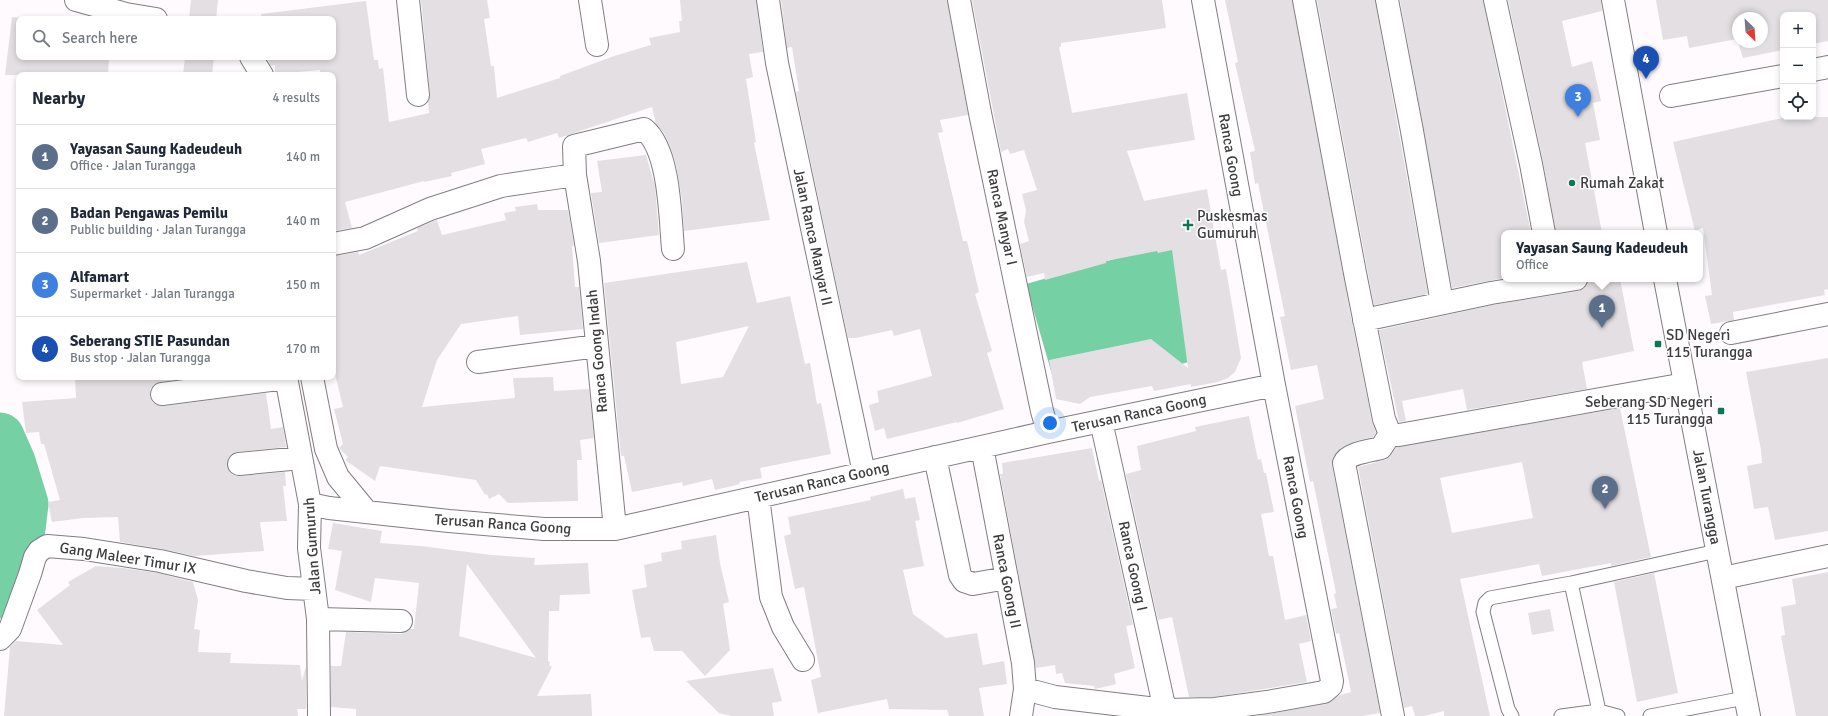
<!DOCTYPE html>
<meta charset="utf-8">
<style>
body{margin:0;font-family:Signika,sans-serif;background:#f6f6f7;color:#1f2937}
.controls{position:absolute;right:12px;top:12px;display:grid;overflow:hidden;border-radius:8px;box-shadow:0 2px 6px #0003}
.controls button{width:36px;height:36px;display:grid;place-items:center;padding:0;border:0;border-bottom:1px solid #e0e1e3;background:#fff;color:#1f2937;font:20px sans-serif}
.compass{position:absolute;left:1732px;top:12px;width:36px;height:36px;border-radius:50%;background:#fff;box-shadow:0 2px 6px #0003;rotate:155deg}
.you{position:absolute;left:1050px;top:423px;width:14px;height:14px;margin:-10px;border:3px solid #fff;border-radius:50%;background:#1a73e8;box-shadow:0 0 0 6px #1a73e833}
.badge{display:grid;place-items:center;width:26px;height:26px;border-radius:50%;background:#0d7751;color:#fff;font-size:13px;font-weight:700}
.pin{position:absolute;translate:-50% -33px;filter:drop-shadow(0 1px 2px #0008)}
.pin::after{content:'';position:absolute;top:21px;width:14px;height:12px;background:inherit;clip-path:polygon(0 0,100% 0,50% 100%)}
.popup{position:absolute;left:1501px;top:230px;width:202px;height:52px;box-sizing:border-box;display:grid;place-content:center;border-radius:8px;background:#fff;filter:drop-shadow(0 1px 3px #0005);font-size:13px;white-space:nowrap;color:#747a83}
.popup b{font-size:15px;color:#1f2937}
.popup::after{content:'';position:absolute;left:50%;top:100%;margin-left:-8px;border:8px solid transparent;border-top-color:#fff}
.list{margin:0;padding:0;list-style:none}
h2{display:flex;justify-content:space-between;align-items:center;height:52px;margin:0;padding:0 16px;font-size:17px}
h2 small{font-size:13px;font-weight:400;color:#747a83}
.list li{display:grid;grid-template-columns:26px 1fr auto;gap:12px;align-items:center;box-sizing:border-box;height:64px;padding:0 16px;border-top:1px solid #e0e1e3}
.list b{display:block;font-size:15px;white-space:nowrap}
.list p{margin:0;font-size:13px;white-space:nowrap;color:#747a83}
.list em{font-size:13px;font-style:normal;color:#747a83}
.icon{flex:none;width:22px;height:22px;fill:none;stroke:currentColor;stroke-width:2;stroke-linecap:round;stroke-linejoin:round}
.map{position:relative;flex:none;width:1828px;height:716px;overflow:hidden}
.search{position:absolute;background:#fff;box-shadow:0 2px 6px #0003;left:16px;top:16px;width:320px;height:44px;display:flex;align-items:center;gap:10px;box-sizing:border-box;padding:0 14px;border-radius:8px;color:#747a83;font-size:15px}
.panel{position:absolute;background:#fff;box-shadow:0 2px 6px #0003;left:16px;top:72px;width:320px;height:308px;border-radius:8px}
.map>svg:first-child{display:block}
.water{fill:#75d0a4}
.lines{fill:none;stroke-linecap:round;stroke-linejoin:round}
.river{stroke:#75d0a4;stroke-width:49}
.building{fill:#e3dfe2;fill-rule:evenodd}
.lane-casing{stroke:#827d81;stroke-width:15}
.street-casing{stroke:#827d81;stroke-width:24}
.secondary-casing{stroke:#827d81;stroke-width:24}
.lane{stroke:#fff;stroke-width:13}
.street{stroke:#fff;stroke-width:22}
.secondary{stroke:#fff;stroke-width:22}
.poi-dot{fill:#0d7751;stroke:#fff;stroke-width:1.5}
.labels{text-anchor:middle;stroke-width:3;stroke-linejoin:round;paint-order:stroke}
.street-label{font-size:15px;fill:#3e3c3e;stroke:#fff}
.poi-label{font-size:15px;fill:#3e3c3e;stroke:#fff;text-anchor:start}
</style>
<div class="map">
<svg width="1828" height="716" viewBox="0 0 1828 716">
<rect width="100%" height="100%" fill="#fffafe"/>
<!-- water -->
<path class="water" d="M1202,234L1234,349L1059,399L1026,284Z"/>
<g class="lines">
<!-- river -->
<path class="river" d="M0,437L11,462L24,504L18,553L0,594"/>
</g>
<!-- building -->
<path class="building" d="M191,0H218L216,19H189Z
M421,0H487L490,18L484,19L491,66H494L497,98L560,78V76L614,56L651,45L649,38L680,32L679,21H682L680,0H756L763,52L749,54L753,77L746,79L756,142L754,143L770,220L684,231L682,200L676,164L670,146L664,133L656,124L652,107L559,138L557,133L528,142L526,138L481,149L485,164L451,173L452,176L424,182V181L345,202L352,228L333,231V75H320V70L275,74V65L271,66L266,57H333V19H262L261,14L366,1L374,60H378L379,69L383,68L389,122L429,113L428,102L430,94Z
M781,0H947L968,115L940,120L943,132L938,133L963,241H967L979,292L975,294L992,351L987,353L1004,409L957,423V422L887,439L884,428L875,431L869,405L879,402L877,391L932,376L920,329L894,336L892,330L856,338H848L796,92L799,91L792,47L787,48Z
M972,0H1162L1166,28L1061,43V47H1059L1072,113L1187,93L1195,140L1127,151L1144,201L1207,189L1221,270L1226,269L1241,358L1235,372L1228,378L1218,382L1191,387V384L1154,391L1152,386L1090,397L1080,404L1056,399L1049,360L1151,339L1188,368L1172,250L1158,253L1157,251L1106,261V263L1045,280L1044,273L1027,277L1020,244L1029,241L1024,222L1026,210L1022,194L1037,190L1024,150L1010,154L1008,149L1001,152Z
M1225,0H1292L1352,322L1372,421L1376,433L1373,437L1356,441L1343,447L1334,456L1332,465L1380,713L1362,716H1257L1326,704L1340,695L1351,692L1339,633L1336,634L1331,609L1337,608L1334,594L1336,593L1313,481L1310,482L1295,406L1324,399L1317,365L1291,370L1280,317L1285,316L1258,183L1255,184L1250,152L1255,151L1235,63L1238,62Z
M1317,0H1375L1428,294L1374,305Z
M1400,0H1483L1531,233H1504V278L1452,288Z
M1508,0H1601L1602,11L1562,21L1572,67L1592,61L1601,101L1593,103L1600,140L1585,143L1602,233H1556L1543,161Z
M1656,0H1828V41L1813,44V15H1783V50L1743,58L1738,42H1762V18H1738V41L1737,39L1689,48L1687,36L1663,40Z
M12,17L30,19H19V57H109L108,75H5Z
M185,57H214L212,75H183Z
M1787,117H1828V289L1824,290L1825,295L1733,312L1734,320L1711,324L1705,296L1712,295L1703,228L1695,231L1673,142Z
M646,155L655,186L659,235L599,243L591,193L602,192L597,161Z
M537,204L538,210H568L574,246H572L575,287H579L583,329L520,335L518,316L461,324L437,360L422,407L515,398L513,378L553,377L554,391L589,389L594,438L580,440L582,460H577L578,501L508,503L499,494L489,499L487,494L485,495L476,480L380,466L375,481L345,460L348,457L339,448L343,444L334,409L343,407L333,366V256L358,252L359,255L418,231L417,228L437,220L442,235L506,220L504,213L516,211L515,207Z
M747,262L757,303L790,296L805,364L810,363L817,404L821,403L831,454L760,468L762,478L739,482L740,484L715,490L712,479L683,486L682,482L632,492L624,456H621L604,283ZM749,326L723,377L681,384L676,342Z
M1588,279H1620L1634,351L1582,362L1587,389L1467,410L1463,389L1402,401L1406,421L1399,422L1379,330L1493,305L1578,291L1584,288Z
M1828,358V531L1775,540L1768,507L1754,509L1747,466L1762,463L1761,450L1746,372Z
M93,377H196L160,382L154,384L150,390V396L152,402L157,405L163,406L266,393L271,429L283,427L286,447L237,452L231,454L228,458L227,465L229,472L233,475L240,476L285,472L286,486H283L287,521L260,522L264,551L195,556L162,549L120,542L118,517L83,518L52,522L48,502L60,500L44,444H41L39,432L26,433L22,402L76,398L75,379Z
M1620,408L1651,557L1611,566V563L1542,576L1539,564L1460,579L1490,716H1444V711L1424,716H1415L1412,706L1404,708L1358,467L1385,460L1391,455L1396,447ZM1522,462L1533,518L1452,533L1440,478Z
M1249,416L1258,460L1261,459L1264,473H1266L1274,512L1261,514L1269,556H1273L1285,620L1306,615L1311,641L1299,644L1307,682L1214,697H1189L1172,617L1158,620L1126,474L1141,470L1137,446L1196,431L1195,427Z
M1092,448L1099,481L1101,480L1133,625L1126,626L1135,668L1114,674L1116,684L1095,689L1094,686L1065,683L1062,673L1056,674L1055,665L1036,668L1000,474H1003L1002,463Z
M903,489L905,499L915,497L920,520L915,521L924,566L903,570L913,614L946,638L977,633L983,665L1004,661L1007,684L979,688L984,716H949L947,710L889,709L887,699L818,713L811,680L821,677L804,587L795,589L784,536L791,534L788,517L871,500L870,497Z
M333,523L382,531L380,543L421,546L491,555L535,558L534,565L588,563L590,594L560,595L559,611H549L548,661L550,662L549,665L552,667L537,696L591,694L592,716H356V709L331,707V666H341L346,632L401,634L407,632L410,629H414L419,583L375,578L371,602L335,590L342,551L328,549ZM467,564L536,658L459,636Z
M716,535L720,563L729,602L723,604L730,650L705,676L682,651H654L650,637L641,638L632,590L647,587L644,565L662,561L661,553L682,549L681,541Z
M96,566L123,568L158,573L193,582L198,600L194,629L200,630L198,652L231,653L230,663L300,665L302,681L306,666V709H297L298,716H4L10,647L16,641L63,645L37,610L70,585L68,582Z
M1828,572V716H1796L1781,636L1785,635L1781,607L1796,604L1792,579Z
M1654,573L1678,693L1637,702L1614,582Z
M1550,609L1554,631L1532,635L1528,613Z
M773,668L782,701L772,703L774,716H732L719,713L686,681Z"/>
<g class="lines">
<defs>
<path id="lane" d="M1571,583L1599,711L1618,716
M1512,716L1508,709L1483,612L1485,603L1490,598L1571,583L1717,551
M1561,716L1599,711
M1650,716L1745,698"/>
<path id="street" d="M76,0L126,14L156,19
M408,0L418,95
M590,0L597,45
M768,0L777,63L864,473
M959,0L980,113L1042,411L1048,432
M1304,0L1355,273L1384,419L1390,434L1399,435L1685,384
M1387,0L1412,131L1442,303
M1495,0L1531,164L1544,233
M251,57L262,75
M1813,70L1828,67
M1671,96L1783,76
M333,244L365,238L430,209L501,186L575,175
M1364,320L1491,293L1576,279
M1731,333L1828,314
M478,362L597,346
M286,377L310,504L309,548L318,619L319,716
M312,377L326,449L338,477L366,511
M162,394L286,378
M1101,421L1165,710
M1390,434L1381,448C1371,451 1348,453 1344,463L1393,716
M982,447L1023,663L1025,689L1021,716
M935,457L960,575L964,581L973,584L1007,578
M239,464L301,458
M758,497L771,597L783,627L803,660
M310,504L329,508L449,521L544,529H615L1048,432L1274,385
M615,529L589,261L575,175L574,146L644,129C670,150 670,216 673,249
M1723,578L1828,556
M318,619L401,621
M0,639L10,629L30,574L35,557L39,551L47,546L84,549L160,561L246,581L287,588L314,589
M1025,689L1055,697L1165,710L1215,709L1267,702L1324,692L1331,686L1332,681L1274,385L1203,0"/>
<path id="secondary" d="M1613,0L1656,233
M1665,279L1749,716"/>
</defs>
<!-- lane casing -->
<use href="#lane" class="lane-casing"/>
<!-- street casing -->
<use href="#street" class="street-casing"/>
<!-- secondary casing -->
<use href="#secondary" class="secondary-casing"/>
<!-- lane -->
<use href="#lane" class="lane"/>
<!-- street -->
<use href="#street" class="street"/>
<!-- secondary -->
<use href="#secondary" class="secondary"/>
</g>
<!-- markers -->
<g class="poi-dot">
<circle cx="1572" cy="183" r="4"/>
<path d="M1186 219h4v4h4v4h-4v4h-4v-4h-4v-4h4z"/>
<rect x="1654" y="340" width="8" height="8" rx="2"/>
<rect x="1717" y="407" width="8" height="8" rx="2"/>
</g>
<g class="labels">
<!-- street labels -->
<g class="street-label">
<text transform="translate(1231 155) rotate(80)" y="5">Ranca Goong</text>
<text transform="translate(1002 217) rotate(78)" y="5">Ranca Manyar I</text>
<text transform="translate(813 237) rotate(78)" y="5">Jalan Ranca Manyar II</text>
<text transform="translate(597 351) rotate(-95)" y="5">Ranca Goong Indah</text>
<text transform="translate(1139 413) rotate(-12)" y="5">Terusan Ranca Goong</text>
<text transform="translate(822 482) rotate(-13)" y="5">Terusan Ranca Goong</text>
<text transform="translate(1296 497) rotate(79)" y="5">Ranca Goong</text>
<text transform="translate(1707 497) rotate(79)" y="5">Jalan Turangga</text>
<text transform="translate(503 524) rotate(4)" y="5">Terusan Ranca Goong</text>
<text transform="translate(312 546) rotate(-94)" y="5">Jalan Gumuruh</text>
<text transform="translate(128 558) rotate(9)" y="5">Gang Maleer Timur IX</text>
<text transform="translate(1133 566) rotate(78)" y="5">Ranca Goong I</text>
<text transform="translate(1007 581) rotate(79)" y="5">Ranca Goong II</text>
</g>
<!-- poi labels -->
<g class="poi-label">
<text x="1580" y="188">Rumah Zakat</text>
<text x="1197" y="221">Puskesmas<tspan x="1197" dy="17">Gumuruh</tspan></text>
<text x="1666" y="340">SD Negeri<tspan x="1666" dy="17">115 Turangga</tspan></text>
<text x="1713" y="407" text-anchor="end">Seberang SD Negeri<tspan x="1713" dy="17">115 Turangga</tspan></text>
</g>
</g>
</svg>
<div class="controls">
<button>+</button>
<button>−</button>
<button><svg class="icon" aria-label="locate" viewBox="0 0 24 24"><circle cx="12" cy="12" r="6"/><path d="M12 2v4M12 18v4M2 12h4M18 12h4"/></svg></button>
</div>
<svg class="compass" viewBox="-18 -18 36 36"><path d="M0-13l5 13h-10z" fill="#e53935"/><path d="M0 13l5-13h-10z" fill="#747a83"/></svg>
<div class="you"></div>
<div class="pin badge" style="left:1602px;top:328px;background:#5c6f8a">1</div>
<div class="popup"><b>Yayasan Saung Kadeudeuh</b>Office</div>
<div class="pin badge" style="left:1605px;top:509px;background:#5c6f8a">2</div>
<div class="pin badge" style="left:1578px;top:117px;background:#3f7fe0">3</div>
<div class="pin badge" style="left:1646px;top:79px;background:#1a4fb4">4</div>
<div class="search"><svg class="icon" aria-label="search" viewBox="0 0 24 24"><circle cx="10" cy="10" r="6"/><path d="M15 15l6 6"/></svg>Search here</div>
<section class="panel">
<h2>Nearby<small>4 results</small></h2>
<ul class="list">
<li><span class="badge" style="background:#5c6f8a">1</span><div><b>Yayasan Saung Kadeudeuh</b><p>Office · Jalan Turangga</p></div><em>140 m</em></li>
<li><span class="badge" style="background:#5c6f8a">2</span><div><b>Badan Pengawas Pemilu</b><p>Public building · Jalan Turangga</p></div><em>140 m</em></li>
<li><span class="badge" style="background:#3f7fe0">3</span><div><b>Alfamart</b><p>Supermarket · Jalan Turangga</p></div><em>150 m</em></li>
<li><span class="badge" style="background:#1a4fb4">4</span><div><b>Seberang STIE Pasundan</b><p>Bus stop · Jalan Turangga</p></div><em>170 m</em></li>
</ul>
</section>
</div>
